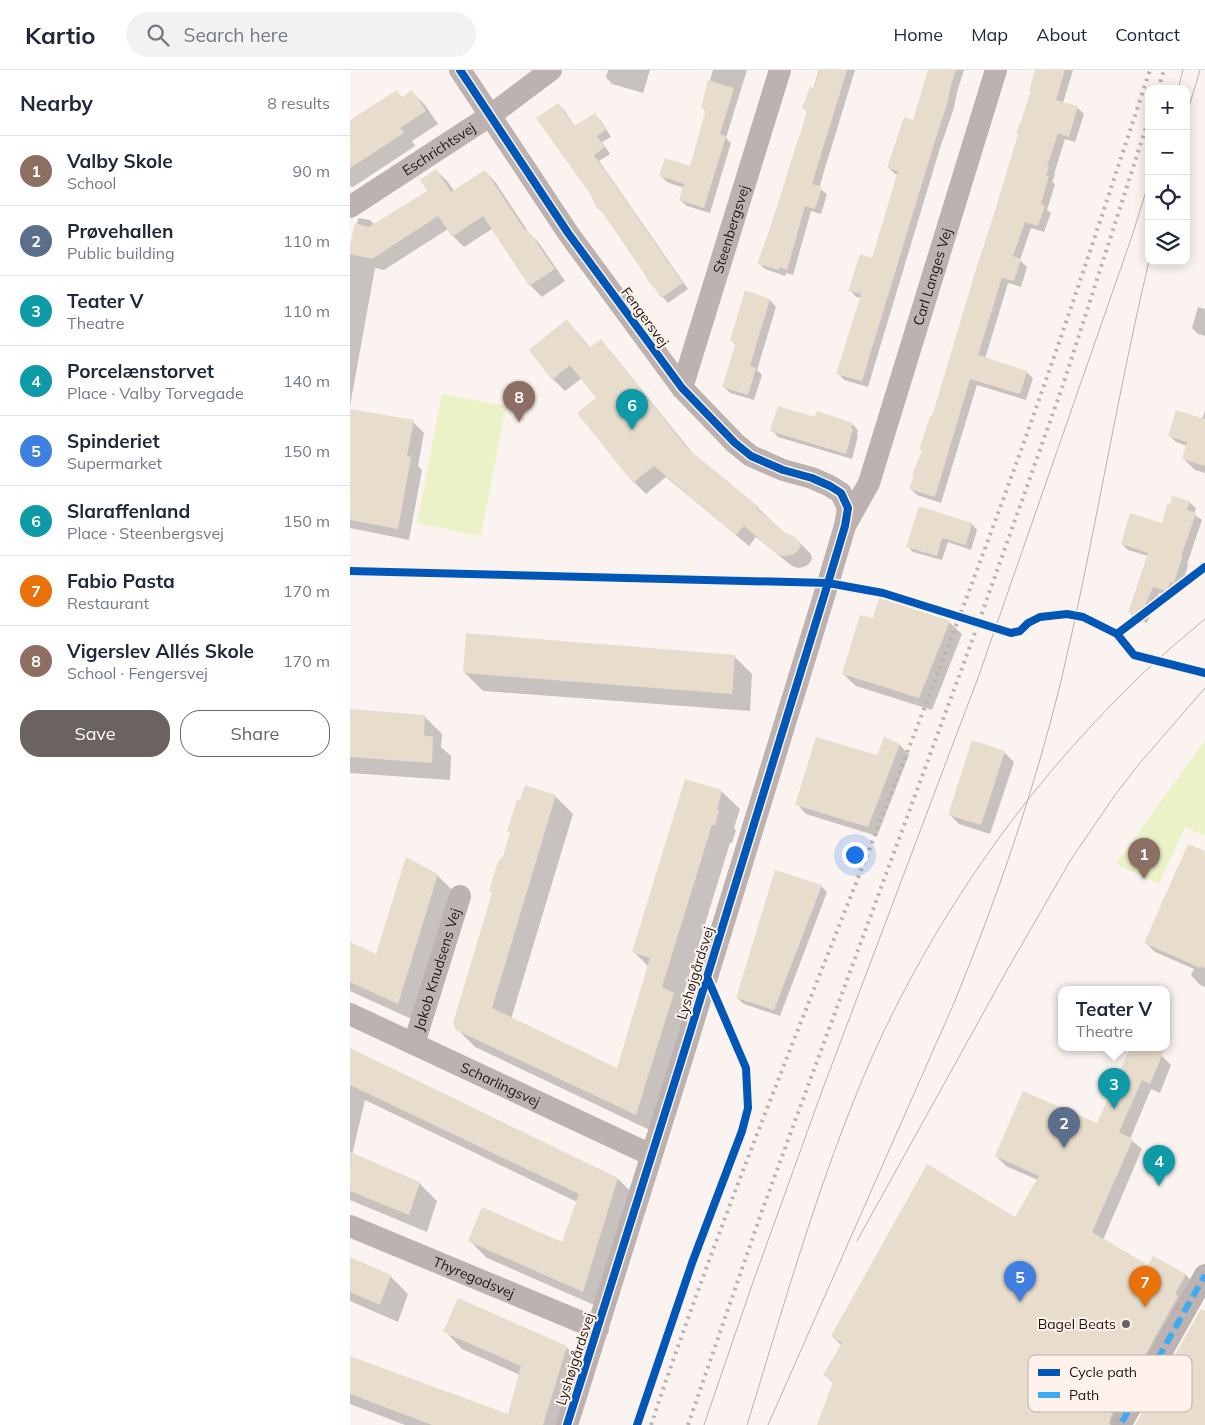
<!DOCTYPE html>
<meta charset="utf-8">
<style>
body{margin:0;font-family:Mulish,sans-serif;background:#f2f2f3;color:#1f2937}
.controls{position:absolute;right:15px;top:15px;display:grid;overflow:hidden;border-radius:10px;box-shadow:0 2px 12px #0003}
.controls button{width:45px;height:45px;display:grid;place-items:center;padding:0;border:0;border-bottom:1px solid #e0e1e3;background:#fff;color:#1f2937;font:25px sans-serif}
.you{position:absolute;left:504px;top:784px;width:18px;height:18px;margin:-12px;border:4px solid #fff;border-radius:50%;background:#1a73e8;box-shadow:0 0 0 8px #1a73e833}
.badge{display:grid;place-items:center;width:32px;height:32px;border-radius:50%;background:#6a635f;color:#fff;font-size:16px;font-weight:700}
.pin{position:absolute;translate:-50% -41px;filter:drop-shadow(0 1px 2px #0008)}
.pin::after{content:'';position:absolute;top:26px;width:18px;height:15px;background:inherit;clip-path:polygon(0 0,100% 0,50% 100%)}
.popup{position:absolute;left:708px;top:916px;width:112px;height:65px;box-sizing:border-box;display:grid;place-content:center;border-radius:10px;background:#fff;filter:drop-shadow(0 1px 4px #0005);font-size:16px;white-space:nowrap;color:#747a83}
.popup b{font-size:19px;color:#1f2937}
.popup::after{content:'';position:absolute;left:50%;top:100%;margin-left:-10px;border:10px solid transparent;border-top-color:#fff}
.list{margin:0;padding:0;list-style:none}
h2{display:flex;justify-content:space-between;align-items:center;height:65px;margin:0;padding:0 20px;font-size:21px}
h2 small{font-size:16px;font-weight:400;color:#747a83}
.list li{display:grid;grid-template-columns:32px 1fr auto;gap:15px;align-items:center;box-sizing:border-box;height:70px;padding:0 20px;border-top:1px solid #e0e1e3}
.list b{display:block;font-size:19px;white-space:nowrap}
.list p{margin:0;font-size:16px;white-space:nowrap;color:#747a83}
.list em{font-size:16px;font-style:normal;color:#747a83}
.actions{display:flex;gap:10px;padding:15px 20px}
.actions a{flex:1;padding:11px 0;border:1px solid #6a635f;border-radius:20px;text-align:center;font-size:18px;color:#6a635f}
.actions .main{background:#6a635f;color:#fff}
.icon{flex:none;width:28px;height:28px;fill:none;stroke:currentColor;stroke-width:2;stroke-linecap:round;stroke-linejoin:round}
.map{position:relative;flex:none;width:855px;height:1355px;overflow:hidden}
header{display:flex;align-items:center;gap:30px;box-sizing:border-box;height:70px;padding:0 25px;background:#fff;border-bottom:1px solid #e0e1e3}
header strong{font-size:24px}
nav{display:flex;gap:28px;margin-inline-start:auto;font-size:18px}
.search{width:350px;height:45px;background:#f2f2f3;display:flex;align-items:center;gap:12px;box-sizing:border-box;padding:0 18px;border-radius:28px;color:#747a83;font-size:19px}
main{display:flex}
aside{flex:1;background:#fff}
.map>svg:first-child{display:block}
.green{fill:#ecf2c7}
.shadow{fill:#0003}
.building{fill:#e8ddcd}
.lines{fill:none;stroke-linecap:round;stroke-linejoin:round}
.minor{stroke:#beb2b1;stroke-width:22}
.tram{stroke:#b9b2ae;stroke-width:1}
.rail{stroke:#b9b2ae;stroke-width:4;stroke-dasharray:2.5 5;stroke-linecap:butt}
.quiet{stroke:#3fa9f5;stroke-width:6;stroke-dasharray:12 6;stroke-linecap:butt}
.cycleway-casing{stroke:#fef2eb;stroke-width:11}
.cycleway{stroke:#0057b8;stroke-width:8}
.poi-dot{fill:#6a635f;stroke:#fef2eb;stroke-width:2}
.labels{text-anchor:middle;stroke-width:4;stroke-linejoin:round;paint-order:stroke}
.street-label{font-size:14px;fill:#1d1612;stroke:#fef2eb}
.poi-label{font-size:14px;fill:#1d1612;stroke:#fef2eb;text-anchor:end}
.key{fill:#fef2eb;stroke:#bab0aa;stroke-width:1}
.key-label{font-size:14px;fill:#1d1612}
</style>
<header>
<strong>Kartio</strong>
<div class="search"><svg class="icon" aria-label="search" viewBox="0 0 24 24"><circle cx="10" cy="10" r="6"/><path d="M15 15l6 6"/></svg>Search here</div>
<nav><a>Home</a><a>Map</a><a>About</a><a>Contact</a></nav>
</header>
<main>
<aside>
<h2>Nearby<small>8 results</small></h2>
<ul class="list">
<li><span class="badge" style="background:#8d6e63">1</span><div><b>Valby Skole</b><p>School</p></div><em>90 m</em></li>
<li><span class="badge" style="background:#5c6f8a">2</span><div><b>Prøvehallen</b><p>Public building</p></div><em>110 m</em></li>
<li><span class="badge" style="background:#0f9aa8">3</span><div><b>Teater V</b><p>Theatre</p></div><em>110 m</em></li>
<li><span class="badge" style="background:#0f9aa8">4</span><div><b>Porcelænstorvet</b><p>Place · Valby Torvegade</p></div><em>140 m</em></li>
<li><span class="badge" style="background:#3f7fe0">5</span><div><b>Spinderiet</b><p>Supermarket</p></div><em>150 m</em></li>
<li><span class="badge" style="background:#0f9aa8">6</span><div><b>Slaraffenland</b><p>Place · Steenbergsvej</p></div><em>150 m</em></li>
<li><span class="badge" style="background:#e8710a">7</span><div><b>Fabio Pasta</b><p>Restaurant</p></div><em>170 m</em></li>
<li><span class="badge" style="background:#8d6e63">8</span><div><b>Vigerslev Allés Skole</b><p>School · Fengersvej</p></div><em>170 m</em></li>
</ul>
<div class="actions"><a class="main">Save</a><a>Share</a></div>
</aside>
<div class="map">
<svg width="855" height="1355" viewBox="0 0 855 1355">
<rect width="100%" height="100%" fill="#faf3ef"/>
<!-- green -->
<path class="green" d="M92,324L156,336L131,466L67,453Z
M855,670V766L835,757L809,814L766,794Z"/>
<!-- shadow -->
<path class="shadow" d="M258,0H300L293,23L262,14L256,7Z
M363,0H397L376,68L381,73L360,143L337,136L330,130L334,118L317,112L311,106L340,97L357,42L352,37Z
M469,0H505L469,118L477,124L471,144L461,141L443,205L436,203L435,206L415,199L409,193L458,42L454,38L463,20Z
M580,0H614L607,22L604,38L590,78L518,317L494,310L488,303L511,228L506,227L500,220L522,189L548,105L545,104L539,98L564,51Z
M688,0H723L713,33L727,37L734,44L725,72L715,69L704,104L705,105L702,112L705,114L697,140L701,143L694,162L681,158L670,190L677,197L671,217L658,213L635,289L676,302L683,308L676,330L627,315L591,433L567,425L561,419L573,382L570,379L582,348Z
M46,22L53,28L62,22L75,35L88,54L62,71L65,76L3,117L0,116V52Z
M208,34L214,40L225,57L245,45L251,51L261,67L252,72L260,84L249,91L338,219L318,233L303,216L255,145L248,138Z
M86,100L98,112L104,121L135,101L146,113L179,163L188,172L215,211L192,227L180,215L142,159L114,177L103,166L98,159L34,200L25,198L0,336V180L8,149L9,148L20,150L25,155L79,121Z
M396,222L420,230L426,237L407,300L412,305L404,330L380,323L374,317L387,276L382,271Z
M848,237L855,239V266L848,264L842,258Z
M216,251L228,263L241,279L250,271L262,283L344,385L408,438L436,465L448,471L461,484L462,489L459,494L454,497L448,498L442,496L406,467L399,476L316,407L296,424L284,412L247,328L232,308L215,321L203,309Z
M0,340L63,352L74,363L68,396L72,400L59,470L0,458Z
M855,340V403L845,400L833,388L837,376L826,372L820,366L852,350Z
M466,348L502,354L508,360L507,365L508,366L502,389L428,367L422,360Z
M839,432L846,438L844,444L852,450L837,494L838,495L831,519L826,517L823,527L809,523L797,553L786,549L780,543L798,486L778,480L772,474L812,454Z
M570,437L622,454L627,460L621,480L598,472L592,490L563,482L558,476Z
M523,550L599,552L612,564L582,640L506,616L493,604Z
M384,586L402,604L400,641L133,621L115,603Z
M0,640L74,646L92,664L91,677L101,686L100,710L0,703Z
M535,669L550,675L559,685L527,766L456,744L447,734L528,687Z
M654,682L664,692L640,764L609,754L599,744Z
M336,711L372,722L390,739L384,758L386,760L382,773H380L331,932L341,942L304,1062L125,977L107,959L205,726L223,744L161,949L267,1000L299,897L284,882Z
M855,783V917L850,915L841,905L844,899L805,882L796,873Z
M87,805L105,823L66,951L0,921V873L27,886Z
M471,816L477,822L430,946L394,934L387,928Z
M782,978H793L812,986L821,995L810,1023L801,1019L780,1069L792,1079L753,1170L799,1197L804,1187L836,1205L845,1215L770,1355H468L484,1314L475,1305L492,1276L482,1266L666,1149L688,1110L656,1096L646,1086L748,1055Z
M0,980L268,1109L286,1127L251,1238L137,1188L120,1171L212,1173L227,1132L15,1030L2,1085L69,1113L87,1131L77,1162L0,1130Z
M0,1188L40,1206L58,1224L48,1252L0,1231Z
M95,1261L216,1277L234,1295L216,1355H55L0,1334V1287L158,1346L170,1305L112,1279Z"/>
<!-- building -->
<path class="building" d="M470,0H497L462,114L472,117L465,139L455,136L437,200L430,197L429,200L407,194L418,164H419L446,75L450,65L457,40L452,38L460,17L464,19Z
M578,0H606L601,15L598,31L585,71L512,311L486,304L511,224L498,221L510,184L522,188L548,101L537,98L554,47L563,50Z
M685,0H715L706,30L728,36L719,67L708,63L697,97H699L696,106H699L691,134L695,136L688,156L675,152L663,186L671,189L664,211L652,208L628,285L677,301L670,324L620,309L585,427L559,419L564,405H562L572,381L569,380L580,346H582L584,340L626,199L644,145L668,64L666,63L671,51L681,21H679Z
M358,10L384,18L370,64L376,66L354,138L329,130L334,114L309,106L315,88L340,96L356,39L351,38Z
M47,20L51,28L62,20L76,41L50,58L54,63L0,98V50Z
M208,33L224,56L245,43L256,60L247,66L255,77L244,85L333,213L311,228L303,216L302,217L293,202L268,165L249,138L247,139L241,125L186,48Z
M86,99L101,122L135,100L175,160L177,159L205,199L179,216L133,146L102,167L88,146L22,189L0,184V175L5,153L19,157L77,121L70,110Z
M395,220L420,229L400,296L406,298L398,325L372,317L386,273L380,271Z
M217,249L239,278L251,269L337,378L409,437L407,439L437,464L444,466L449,471L451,476L447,482L441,485L435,486L428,485L394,456L386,465L304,396L283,413L227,343L246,328L220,295L202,310L179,280Z
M428,336L465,347L467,341L503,353L501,358L503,359L496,384L420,361Z
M0,339L64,350L57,386L61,387L48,459L0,450Z
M826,340L855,349V396L832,389L837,372L818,366Z
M822,426L840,431L837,440L846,443L831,487L832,488L824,513L820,512L817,521L803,517L790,547L778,543L798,483L771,474L780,443L812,453L817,434L820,435Z
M569,436L622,453L616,475L592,468L587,486L556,477Z
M529,528L600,551L569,628L492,604L510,545L523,548Z
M116,563L385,585L382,624L113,603Z
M0,639L75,645L74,665L83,667L82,693L0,687Z
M466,667L527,685L534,667L550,674L518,757L445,735Z
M622,670L655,681L631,755L598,745Z
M335,709L372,720L367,740L369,741L365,755H362L312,917L324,923L286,1045L106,960L103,953L142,823L139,821L148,791L153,786L160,762L157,761L167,730H170L175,715L206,725L142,938L267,998L300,888L282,882Z
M838,774L855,781V898L851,896L850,898L794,873Z
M56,787L88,804L48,934L0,912V872L26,884Z
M425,800L472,815L424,940L386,928Z
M0,978L268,1108L233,1222L118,1171L132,1137L212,1172L229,1124L0,1015Z
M780,978H815L800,1014L792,1010L769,1062L783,1069L742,1162L798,1195L803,1186L836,1204L825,1224L828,1226L761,1346L759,1352L760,1355H467L483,1312L473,1305L492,1273L481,1266L577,1094L665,1147L689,1106L645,1086L673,1021L747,1053Z
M0,1082L70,1112L59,1145L0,1121Z
M0,1187L41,1205L30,1235L0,1222Z
M108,1228L217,1276L193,1355H82L0,1324V1286L158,1344L171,1296L93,1262Z
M851,1239L855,1241V1355H785Z"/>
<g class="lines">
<!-- minor -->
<g class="minor">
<path d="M110,0L218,163L332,318L385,373L401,386L433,400L462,408L480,416L491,423L498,438L495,456"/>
<path id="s1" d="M0,137L141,45L201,0"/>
<path id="s2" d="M332,318L430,0"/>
<path id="s3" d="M0,944L301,1085"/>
<path id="s4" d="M64,974L110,826"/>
<path id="s5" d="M0,1156L248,1259"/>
<path d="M772,1352L855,1205"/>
<path id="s6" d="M217,1355L330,995L478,513L495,456L519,413L646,0"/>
</g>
<!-- tram -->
<path class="tram" d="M828,19L833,0
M836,47L850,0
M507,1171L656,902L720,791L765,725L789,694L855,618
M354,1355L403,1212L472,1021L629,605L781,169L799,112
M397,1355C435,1232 470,1106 522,987C582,853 667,729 771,625C797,598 826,573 855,549
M418,1355L604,933C647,828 684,721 711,611C744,472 766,330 799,191"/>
<!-- rail -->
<path class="rail" d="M808,19L814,0
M301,1355C374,1137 463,925 546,711C598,578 649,444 696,310C732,207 766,103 800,0
M338,1355L413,1138L626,560L713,315L799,48"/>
<!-- quiet -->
<path class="quiet" d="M772,1352L855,1205"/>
<defs>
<path id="cycleway" d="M110,0L218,163L332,318L385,373L401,386L433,400L462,408L480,416L491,423L498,438L495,456L478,513L330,995L217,1355
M0,501L478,513L533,523L661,563L670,561L678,553L690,547L717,544L733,547L767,564L784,585L855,603
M767,564L855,497
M287,1355L342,1193L392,1061L398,1038L396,998L357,907"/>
</defs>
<!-- cycleway casing -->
<use href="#cycleway" class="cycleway-casing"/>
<!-- cycleway -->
<use href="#cycleway" class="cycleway"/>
</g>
<!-- markers -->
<circle class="poi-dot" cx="776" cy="1254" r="5"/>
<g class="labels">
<!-- street labels -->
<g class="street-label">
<text dy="5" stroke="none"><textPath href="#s1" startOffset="106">Eschrichtsvej</textPath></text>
<text dy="5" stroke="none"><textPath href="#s2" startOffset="166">Steenbergsvej</textPath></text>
<text dy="5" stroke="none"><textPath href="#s6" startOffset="1206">Carl Langes Vej</textPath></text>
<text transform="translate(295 247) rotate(54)" y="5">Fengersvej</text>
<text dy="5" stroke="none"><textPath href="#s4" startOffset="78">Jakob Knudsens Vej</textPath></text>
<text transform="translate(345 903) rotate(-73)" y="5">Lyshøjgårdsvej</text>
<text dy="5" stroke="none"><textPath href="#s3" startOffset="166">Scharlingsvej</textPath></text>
<text dy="5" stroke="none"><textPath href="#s5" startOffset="134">Thyregodsvej</textPath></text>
<text transform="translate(225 1289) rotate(-72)" y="5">Lyshøjgårdsvej</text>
</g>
<!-- poi labels -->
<g class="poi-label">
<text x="766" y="1259">Bagel Beats</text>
</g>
</g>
<!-- legend -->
<rect x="678" y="1285" width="164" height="57" rx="8" class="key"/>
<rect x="688" y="1299" width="22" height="7" fill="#0057b8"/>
<rect x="688" y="1322" width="22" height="6" fill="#3fa9f5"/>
<g class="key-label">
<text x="719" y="1307">Cycle path</text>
<text x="719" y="1330">Path</text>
</g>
</svg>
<div class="controls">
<button>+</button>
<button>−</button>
<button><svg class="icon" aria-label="locate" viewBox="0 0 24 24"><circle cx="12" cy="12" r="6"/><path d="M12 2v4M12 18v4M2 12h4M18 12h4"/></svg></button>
<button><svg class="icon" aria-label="layers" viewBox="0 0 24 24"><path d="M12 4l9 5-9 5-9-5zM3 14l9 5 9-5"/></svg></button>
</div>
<div class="you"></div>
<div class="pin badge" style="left:794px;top:809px;background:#8d6e63">1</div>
<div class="pin badge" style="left:714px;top:1078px;background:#5c6f8a">2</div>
<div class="pin badge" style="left:764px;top:1039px;background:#0f9aa8">3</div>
<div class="popup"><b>Teater V</b>Theatre</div>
<div class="pin badge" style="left:809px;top:1116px;background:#0f9aa8">4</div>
<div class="pin badge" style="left:670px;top:1232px;background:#3f7fe0">5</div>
<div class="pin badge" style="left:282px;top:360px;background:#0f9aa8">6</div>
<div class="pin badge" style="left:795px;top:1237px;background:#e8710a">7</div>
<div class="pin badge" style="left:169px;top:352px;background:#8d6e63">8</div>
</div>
</main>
